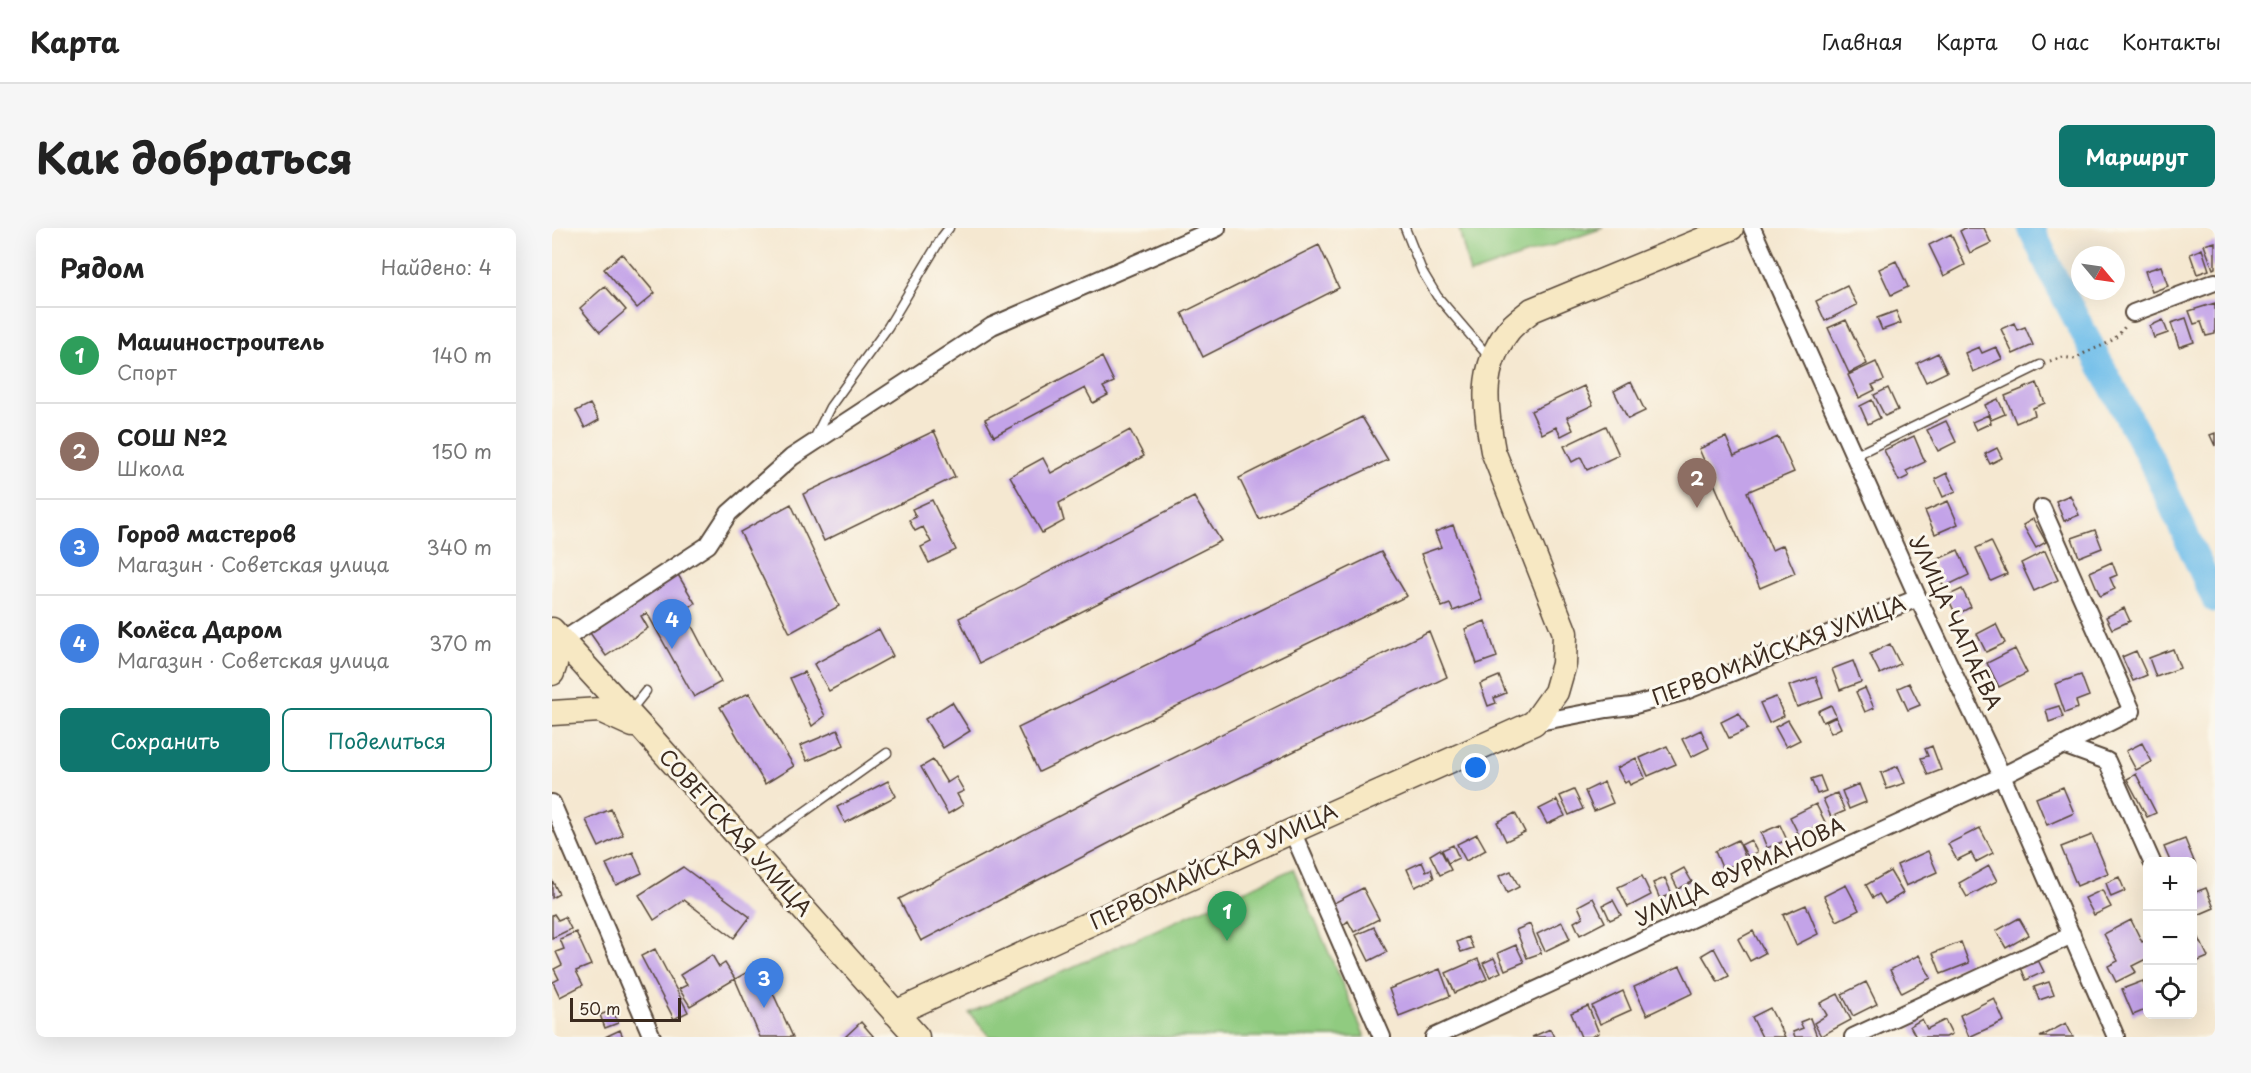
<!DOCTYPE html>
<html lang="ru">
<meta charset="utf-8">
<style>
body{margin:0;font-family:"Playpen Sans",sans-serif;background:#f6f6f6;color:#222}
.controls{position:absolute;right:18px;bottom:18px;display:grid;overflow:hidden;border-radius:9px;box-shadow:0 6px 24px #0002}
.controls button{width:54px;height:54px;display:grid;place-items:center;padding:0;border:0;border-bottom:2px solid #e0e0e0;background:#fff;color:#222;font:30px sans-serif}
.compass{position:absolute;left:1519px;top:18px;width:54px;height:54px;border-radius:50%;background:#fff;box-shadow:0 6px 24px #0002;rotate:119deg}
.scale{position:absolute;left:18px;bottom:15px;width:111px;box-sizing:border-box;padding-left:6px;border:3px solid #3b2a1e;border-top:0;font-size:16px;line-height:21px;white-space:nowrap;color:#3b2a1e;-webkit-text-stroke:4px #fbf7ec;paint-order:stroke}
.you{position:absolute;left:924px;top:540px;width:21px;height:21px;margin:-15px;border:4px solid #fff;border-radius:50%;background:#1a73e8;box-shadow:0 0 0 9px #1a73e833}
.badge{display:grid;place-items:center;width:39px;height:39px;border-radius:50%;background:#0f766e;color:#fff;font-size:20px;font-weight:700}
.pin{position:absolute;translate:-50% -50px;filter:drop-shadow(0 2px 3px #0008)}
.pin::after{content:'';position:absolute;top:32px;width:21px;height:18px;background:inherit;clip-path:polygon(0 0,100% 0,50% 100%)}
.list{margin:0;padding:0;list-style:none}
h2{display:flex;justify-content:space-between;align-items:center;height:78px;margin:0;padding:0 24px;font-size:26px}
h2 small{font-size:20px;font-weight:400;color:#767676}
.list li{display:grid;grid-template-columns:39px 1fr auto;gap:18px;align-items:center;box-sizing:border-box;height:96px;padding:0 24px;border-top:2px solid #e0e0e0}
.list b{display:block;font-size:22px;white-space:nowrap}
.list p{margin:0;font-size:20px;white-space:nowrap;color:#767676}
.list em{font-size:20px;font-style:normal;color:#767676}
.actions{display:flex;gap:12px;padding:18px 24px}
.actions a{flex:1;padding:14px 0;border:2px solid #0f766e;border-radius:9px;text-align:center;font-size:21px;color:#0f766e}
.actions .main{background:#0f766e;color:#fff}
.icon{flex:none;width:33px;height:33px;fill:none;stroke:currentColor;stroke-width:2;stroke-linecap:round;stroke-linejoin:round}
.map{position:relative;flex:none;width:1663px;height:809px;overflow:hidden;border-radius:9px}
header{display:flex;align-items:center;gap:36px;box-sizing:border-box;height:84px;padding:0 30px;background:#fff;border-bottom:2px solid #e0e0e0}
header strong{font-size:28px}
nav{display:flex;gap:33px;margin-inline-start:auto;font-size:21px}
.intro{display:flex;align-items:center;justify-content:space-between;box-sizing:border-box;height:144px;padding:0 36px}
h1{margin:0;font-size:42px}
.button{padding:15px 27px;border-radius:9px;background:#0f766e;color:#fff;font-size:21px;font-weight:700}
main{display:flex;gap:36px;padding:0 36px}
aside{flex:1;background:#fff;border-radius:9px;box-shadow:0 6px 24px #0002}
.map>svg:first-child{display:block}
.green{fill:#90cb80;stroke:#667a4f;stroke-width:1.5}
.lines{fill:none;stroke-linecap:round;stroke-linejoin:round}
.river{stroke:#70beea;stroke-width:27}
.building{fill:#c3a3e8}
.lane-casing{stroke:#574639;stroke-width:11}
.street-casing{stroke:#574639;stroke-width:20}
.secondary-casing{stroke:#574639;stroke-width:27}
.path{stroke:#574639;stroke-width:3;stroke-dasharray:1.5 4.5;stroke-linecap:butt}
.lane{stroke:#fff;stroke-width:8}
.street{stroke:#fff;stroke-width:16}
.secondary{stroke:#f7e8c3;stroke-width:24}
.labels{text-anchor:middle;stroke-width:6;stroke-linejoin:round;paint-order:stroke}
.street-label{font-size:21px;fill:#3b2a1e;stroke:#fbf7ec}
</style>
<header>
<strong>Карта</strong>
<nav><a>Главная</a><a>Карта</a><a>О нас</a><a>Контакты</a></nav>
</header>
<div class="intro"><h1>Как добраться</h1><a class="button">Маршрут</a></div>
<main>
<aside>
<h2>Рядом<small>Найдено: 4</small></h2>
<ul class="list">
<li><span class="badge" style="background:#2e9e5b">1</span><div><b>Машиностроитель</b><p>Спорт</p></div><em>140 m</em></li>
<li><span class="badge" style="background:#8d6e63">2</span><div><b>СОШ №2</b><p>Школа</p></div><em>150 m</em></li>
<li><span class="badge" style="background:#3f7fe0">3</span><div><b>Город мастеров</b><p>Магазин · Советская улица</p></div><em>340 m</em></li>
<li><span class="badge" style="background:#3f7fe0">4</span><div><b>Колёса Даром</b><p>Магазин · Советская улица</p></div><em>370 m</em></li>
</ul>
<div class="actions"><a class="main">Сохранить</a><a>Поделиться</a></div>
</aside>
<div class="map">
<svg width="1663" height="809" viewBox="0 0 1663 809">
<rect width="100%" height="100%" fill="#fbf7ec"/>
<filter id="ink" filterUnits="userSpaceOnUse"><feTurbulence type="fractalNoise" baseFrequency=".0167" numOctaves="2"/><feDisplacementMap in="SourceGraphic" scale="12" xChannelSelector="R" yChannelSelector="G"/><feConvolveMatrix kernelMatrix="1 2 1 2 8 2 1 2 1" color-interpolation-filters="sRGB"/></filter>
<filter id="wash" filterUnits="userSpaceOnUse"><feTurbulence type="fractalNoise" baseFrequency=".008" numOctaves="4" result="noise"/><feDisplacementMap in="SourceGraphic" scale="24" xChannelSelector="R" yChannelSelector="G"/><feGaussianBlur stdDeviation="1.35" result="paint"/><feColorMatrix in="noise" values="0 0 0 0 0 0 0 0 0 0 0 0 0 0 0 0 0 1.4 0 .05"/><feComposite in="paint" operator="in"/></filter>
<g filter="url(#wash)">
<rect width="100%" height="100%" fill="#f5e8d1"/>
<!-- green -->
<path class="green" d="M907,0H1051L918,46Z
M741,641L813,809H438L417,785Z"/>
<g class="lines">
<!-- river -->
<path class="river" d="M1479,0L1499,43L1600,234L1663,371"/>
</g>
<g id="blocks">
<!-- building -->
<path class="building" d="M1413,0H1432L1439,15L1418,25L1408,3Z
M1399,6L1413,37L1392,48L1377,17Z
M1663,14V40L1661,41L1652,17Z
M767,17L787,60L651,129L630,85Z
M1650,21L1657,42L1645,46L1638,26Z
M70,26L103,65L85,80L52,41Z
M1344,33L1356,59L1339,67L1327,41Z
M1609,38L1616,58L1600,64L1593,43Z
M53,58L74,82L48,104L28,80Z
M1295,58L1305,77L1273,93L1264,73Z
M1663,75V106L1654,108L1649,94L1642,96L1637,83Z
M1344,83L1349,95L1330,102L1325,90Z
M1634,90L1642,114L1627,119L1619,95Z
M1294,92L1315,136L1297,145L1276,100Z
M1611,92L1616,105L1602,110L1598,98Z
M1462,95L1465,102L1473,99L1481,117L1461,126L1449,101Z
M1427,119L1430,125L1444,119L1450,131L1421,144L1413,125Z
M1386,125L1395,144L1374,154L1365,135Z
M550,129L562,154L551,159L556,167L541,175L533,160L442,208L433,191Z
M1324,134L1332,152L1320,157L1323,162L1307,170L1296,147Z
M1079,154L1093,183L1076,191L1062,163Z
M1485,155L1493,175L1481,180L1483,187L1464,195L1453,168Z
M1032,158L1041,177L1015,189L1021,202L1009,208L1004,199L990,206L979,183Z
M1336,160L1346,182L1333,188L1322,167Z
M1446,171L1453,186L1439,192L1433,177Z
M1320,172L1328,190L1316,196L1308,178Z
M38,176L47,192L33,200L24,183Z
M1436,187L1439,195L1424,202L1420,194Z
M810,189L836,232L707,291L687,250Z
M1394,193L1404,214L1386,223L1375,202Z
M1054,198L1067,227L1035,242L1029,229L1020,234L1012,218Z
M578,202L592,228L507,275L512,293L490,305L458,248L491,230L499,245Z
M382,203L403,249L272,313L251,266Z
M1663,205V218L1658,207Z
M1362,208L1373,234L1354,243L1357,248L1347,253L1332,222Z
M1174,209L1182,228L1226,209L1242,244L1195,264L1220,322L1231,317L1243,345L1208,360L1147,221Z
M1445,220L1450,230L1438,236L1433,226Z
M1395,245L1404,263L1391,269L1383,251Z
M1518,267L1527,287L1512,293L1504,273Z
M642,269L669,313L428,435L407,390Z
M380,272L404,322L377,335L369,319L379,314L371,299L363,303L357,292L364,289L360,281Z
M1396,273L1406,296L1383,306L1373,283Z
M239,276L287,378L238,405L188,304Z
M1481,291L1494,314L1484,320L1471,297Z
M901,297L930,372L901,383L898,376L890,379L869,326L889,319L883,304Z
M1543,302L1550,320L1527,329L1520,310Z
M1439,313L1455,346L1439,353L1424,320Z
M1406,322L1417,347L1392,359L1380,334Z
M1493,323L1506,352L1482,363L1469,335Z
M829,324L855,368L487,544L466,500Z
M1560,334L1565,347L1558,350L1563,361L1548,368L1538,344Z
M125,345L143,375L132,383L169,454L142,469L95,385L89,388L96,400L54,428L36,402Z
M1410,361L1419,379L1404,387L1395,368Z
M1572,380L1578,393L1560,401L1554,389Z
M933,393L945,429L925,436L913,401Z
M1444,396L1453,415L1434,424L1425,406Z
M327,401L341,428L277,463L262,436Z
M877,403L895,449L615,585L369,713L347,671L567,557Z
M1338,416L1348,436L1328,446L1318,426Z
M1463,421L1475,445L1447,459L1435,435Z
M1621,421L1628,440L1604,449L1597,430Z
M1584,423L1595,447L1581,453L1570,429Z
M1301,433L1309,454L1288,462L1280,441Z
M252,444L273,488L260,498L238,450Z
M1529,447L1537,468L1524,473L1526,480L1513,485L1503,456Z
M947,448L954,465L942,470L944,475L936,478L928,456Z
M1264,449L1271,470L1245,479L1237,458Z
M1357,455L1368,477L1356,482L1346,460Z
M1313,460L1322,480L1313,484L1304,464Z
M197,465L242,538L213,556L168,479Z
M1224,469L1232,488L1217,495L1208,475Z
M400,474L418,503L391,520L373,491Z
M1279,477L1284,488L1271,494L1266,483Z
M1507,478L1511,489L1497,494L1494,482Z
M1187,485L1196,501L1177,510L1169,494Z
M1284,489L1289,500L1279,505L1274,494Z
M1236,492L1248,512L1234,519L1223,499Z
M286,502L292,517L255,533L248,518Z
M1149,502L1157,520L1139,529L1130,511Z
M1590,515L1600,534L1584,542L1574,523Z
M1115,518L1124,536L1096,548L1088,530Z
M1380,518L1389,542L1376,547L1369,530L1376,528L1373,521Z
M1084,530L1093,550L1078,557L1076,553L1073,555L1065,540Z
M381,532L395,555L404,549L412,563L405,566L411,577L396,586L369,539Z
M1346,538L1353,555L1335,561L1329,545Z
M1584,546L1604,585L1595,589L1575,551Z
M1268,548L1274,563L1265,566L1259,551Z
M336,553L344,568L293,595L285,579Z
M1052,554L1061,575L1042,583L1033,563Z
M1307,556L1314,574L1297,581L1290,563Z
M1511,559L1522,585L1495,597L1484,570Z
M1022,562L1031,581L1017,587L1008,568Z
M1285,565L1293,583L1279,589L1271,571Z
M1005,572L1013,588L995,596L987,581Z
M1264,576L1273,594L1247,607L1238,589Z
M59,581L71,607L47,619L34,592Z
M963,585L973,604L954,613L945,594Z
M1228,597L1235,612L1215,620L1209,605Z
M1428,600L1441,625L1424,634L1419,625L1405,632L1396,616Z
M925,606L934,622L914,633L905,616Z
M1540,607L1556,645L1525,658L1509,619Z
M1633,611L1644,638L1641,640V633H1618L1612,619Z
M1186,612L1194,631L1171,642L1163,623Z
M1199,612L1205,624L1196,629L1189,617Z
M901,617L907,630L896,635L890,622Z
M888,621L899,642L888,647L878,627Z
M1376,623L1385,644L1354,658L1345,637Z
M81,624L90,645L64,657L54,636Z
M870,634L874,643L879,641L882,650L863,659L855,641Z
M1437,638L1445,653L1415,669L1407,655Z
M131,639L198,689L182,710L132,672L102,692L87,667Z
M1132,640L1140,654L1126,661L1119,647Z
M959,643L967,659L955,665L947,648Z
M1338,643L1351,665L1333,676L1327,666L1321,670L1314,657Z
M1090,648L1099,667L1076,679L1066,659Z
M1567,649L1573,663L1559,669L1554,655Z
M1113,650L1120,666L1108,671L1101,655Z
M0,652L7,666L0,670Z
M1641,655L1644,664L1654,660L1662,680L1641,689Z
M1294,657L1307,682L1285,693L1272,668Z
M811,660L827,691L802,704L796,693L789,699L778,677Z
M1550,662L1559,679L1542,687L1533,670Z
M1041,670L1053,694L1028,707L1022,694L1031,689L1026,678Z
M1061,672L1069,687L1058,692L1051,677Z
M1254,677L1266,706L1244,717L1231,687Z
M2,686L6,692L13,689L19,701L0,710V687Z
M1467,690L1477,707L1454,720L1444,703Z
M1579,692L1590,714L1596,711V730L1580,738L1584,744L1564,754L1556,738L1566,733L1552,706Z
M1010,694L1018,711L993,723L985,706Z
M978,696L989,725L975,730L964,702Z
M822,699L835,724L817,733L804,707Z
M1201,703L1213,725L1198,733L1186,711Z
M24,704L39,737L24,743L31,757L8,769L1,754L7,751L2,741L10,737L4,724L12,721L8,711Z
M916,709L921,720L909,724L905,714Z
M1647,710L1656,729L1642,735L1641,713Z
M1409,714L1417,735L1389,746L1381,725Z
M964,717L972,734L953,742L946,725Z
M1162,720L1177,748L1166,754L1150,727Z
M103,721L136,784L122,791L89,728Z
M160,727L167,739L173,735L183,751L138,778L127,761L135,757L128,747Z
M1367,727L1379,750L1350,765L1338,742Z
M942,730L949,744L938,749L931,735Z
M1485,730L1492,744L1474,752L1468,737Z
M926,731L935,751L903,765L894,745Z
M208,737L241,809H208L183,751Z
M1128,738L1141,765L1095,787L1082,759Z
M888,741L898,768L847,788L837,761Z
M1591,753L1593,760L1596,759V781L1581,787L1570,761Z
M1314,754L1325,776L1301,788L1290,766Z
M1497,754L1502,767L1487,772L1482,759Z
M1071,763L1079,782L1048,796L1040,778Z
M1286,766L1299,792L1269,808L1262,795L1275,787L1268,775Z
M1442,770L1452,793L1417,809L1408,787Z
M1036,778L1047,805L1039,809H1029L1019,785Z
M1218,780L1233,809H1210L1200,789Z
M61,782L66,795L53,800L48,787Z
M1258,790L1265,809H1243L1241,804L1251,800L1248,794Z
M1370,791L1375,801L1393,792L1400,806L1394,809H1364L1358,798Z
M309,794L322,809H293Z
M1514,795L1521,809H1488Z
M998,801L1002,809H980Z
M68,802L71,809H53Z"/>
</g>
</g>
<g filter="url(#ink)">
<use href="#blocks" fill-opacity="0" stroke="#574639" stroke-width="1.5"/>
<g class="lines">
<defs>
<path id="lane" d="M853,0L870,43L885,68L937,129
M262,211L278,179L336,99L390,9L397,0
M1302,228L1488,137
M78,483L94,463
M199,622L335,525"/>
<path id="street" d="M1200,0L1366,370L1450,548L1564,809
M1581,85L1663,54
M10,413L156,317L177,285L240,229L440,98L665,0
M982,495L1055,481L1079,478L1131,464L1366,370
M1511,517L1555,533L1600,634
M0,575L100,809
M740,603L830,809
M882,809L1450,548L1580,483L1490,280
M1301,809L1520,707"/>
<path id="secondary" d="M0,402L92,502L365,809
M0,415L3,436L0,445
M0,485L48,482L81,497
M343,785L740,603L982,495L1004,464L1012,436L1013,405L941,223C933,179 927,141 956,103C962,95 973,88 980,82L1179,0"/>
</defs>
<!-- lane casing -->
<use href="#lane" class="lane-casing"/>
<!-- street casing -->
<use href="#street" class="street-casing"/>
<!-- secondary casing -->
<use href="#secondary" class="secondary-casing"/>
<!-- path -->
<path class="path" d="M1498,133L1511,129L1523,131C1544,116 1557,122 1574,97"/>
<!-- lane -->
<use href="#lane" class="lane"/>
<!-- street -->
<use href="#street" class="street"/>
<!-- secondary -->
<use href="#secondary" class="secondary"/>
</g>
</g>
<g class="labels">
<!-- street labels -->
<g class="street-label">
<text transform="translate(1403 395) rotate(65)" y="7">УЛИЦА ЧАПАЕВА</text>
<text transform="translate(1227 423) rotate(-21)" y="7">ПЕРВОМАЙСКАЯ УЛИЦА</text>
<text transform="translate(183 605) rotate(48)" y="7">СОВЕТСКАЯ УЛИЦА</text>
<text transform="translate(662 639) rotate(-25)" y="7">ПЕРВОМАЙСКАЯ УЛИЦА</text>
<text transform="translate(1188 644) rotate(-25)" y="7">УЛИЦА ФУРМАНОВА</text>
</g>
</g>
</svg>
<div class="controls">
<button>+</button>
<button>−</button>
<button><svg class="icon" aria-label="locate" viewBox="0 0 24 24"><circle cx="12" cy="12" r="6"/><path d="M12 2v4M12 18v4M2 12h4M18 12h4"/></svg></button>
</div>
<svg class="compass" viewBox="-18 -18 36 36"><path d="M0-13l5 13h-10z" fill="#e53935"/><path d="M0 13l5-13h-10z" fill="#767676"/></svg>
<div class="scale">50 m</div>
<div class="you"></div>
<div class="pin badge" style="left:675px;top:713px;background:#2e9e5b">1</div>
<div class="pin badge" style="left:1145px;top:280px;background:#8d6e63">2</div>
<div class="pin badge" style="left:212px;top:780px;background:#3f7fe0">3</div>
<div class="pin badge" style="left:120px;top:421px;background:#3f7fe0">4</div>
</div>
</main>
